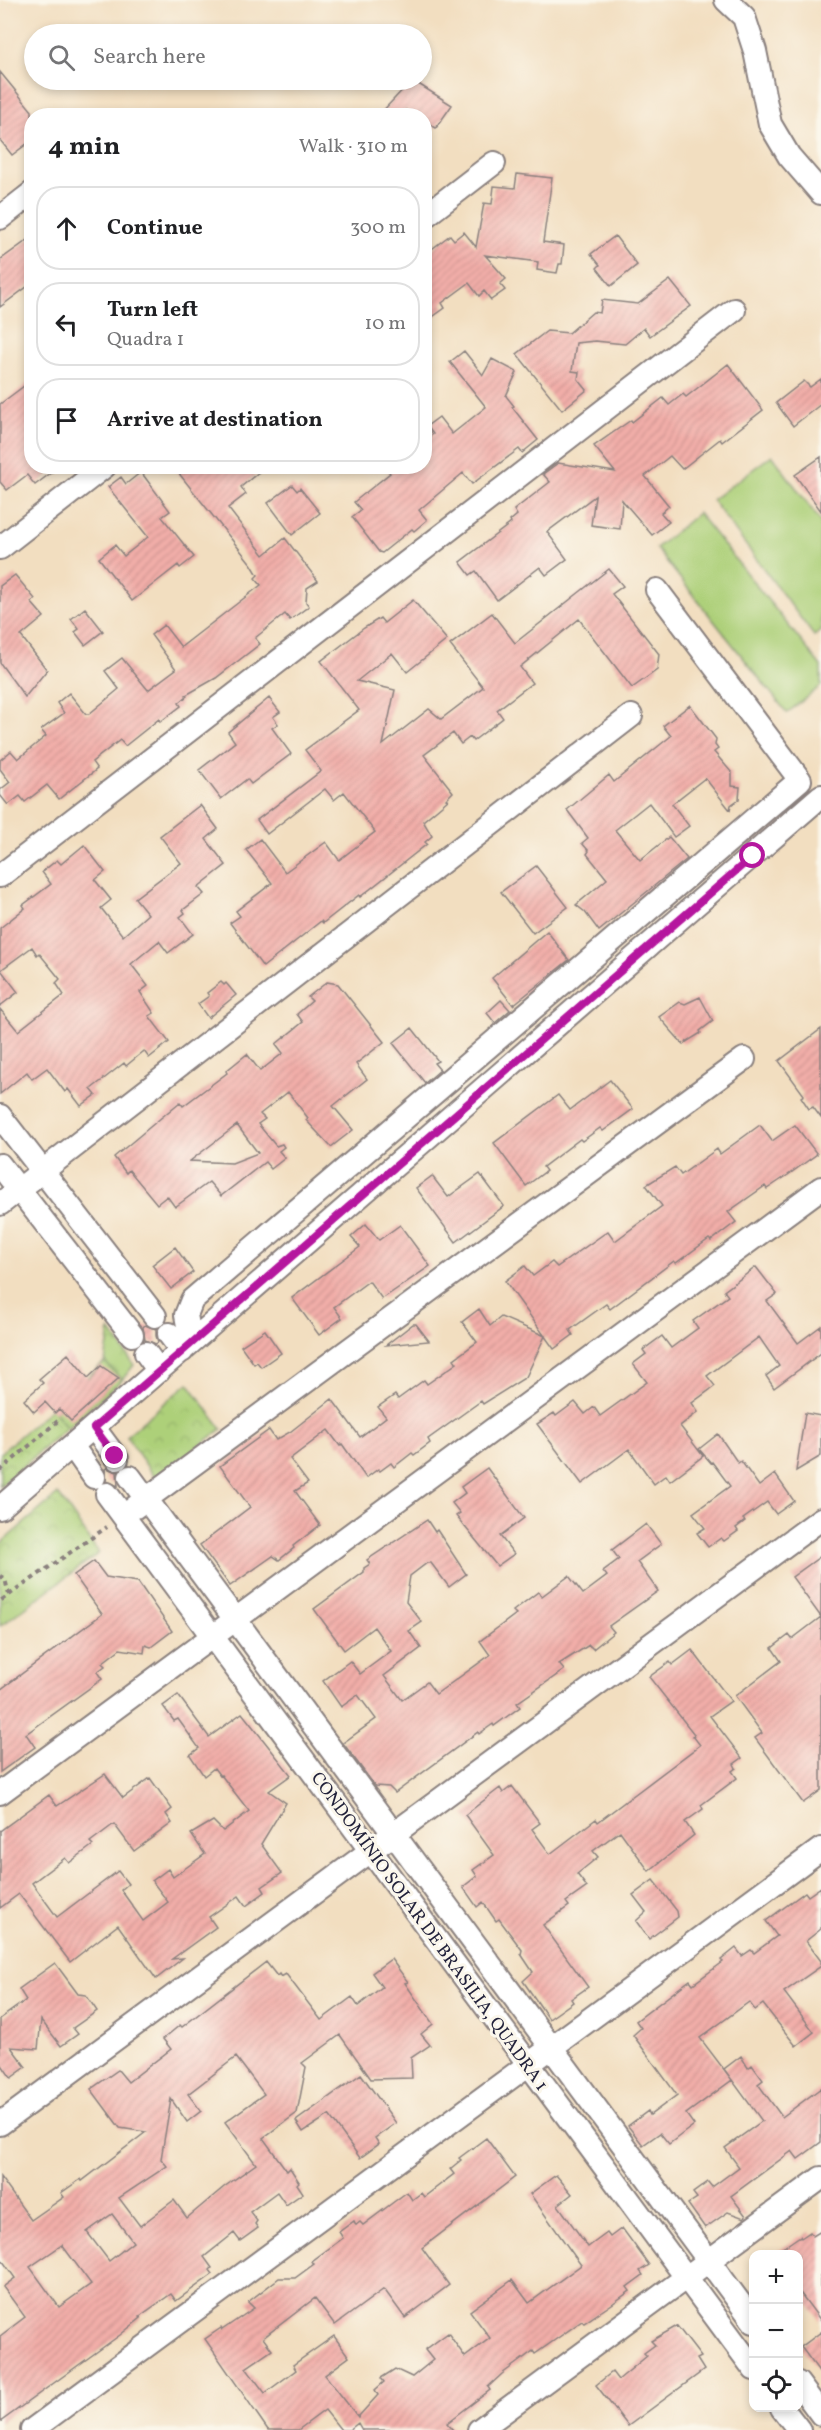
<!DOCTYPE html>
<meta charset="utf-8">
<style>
body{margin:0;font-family:Vollkorn,serif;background:#f6f6f6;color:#202124}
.controls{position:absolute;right:18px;bottom:18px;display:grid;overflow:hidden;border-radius:12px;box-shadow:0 3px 9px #0003}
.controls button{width:54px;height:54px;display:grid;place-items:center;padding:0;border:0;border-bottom:2px solid #e0e0e0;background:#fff;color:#202124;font:30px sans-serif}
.stop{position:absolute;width:18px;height:18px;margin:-14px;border:4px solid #b5179e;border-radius:50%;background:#fff}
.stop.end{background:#b5179e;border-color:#fff;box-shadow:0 2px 6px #0008}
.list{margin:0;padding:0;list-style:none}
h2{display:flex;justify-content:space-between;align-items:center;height:78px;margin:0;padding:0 24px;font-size:26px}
h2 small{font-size:20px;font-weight:400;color:#757577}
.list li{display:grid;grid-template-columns:39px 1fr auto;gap:18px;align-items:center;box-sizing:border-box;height:84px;margin:0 12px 12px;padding:0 12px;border:2px solid #e0e0e0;border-radius:24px}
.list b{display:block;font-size:22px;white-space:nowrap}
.list p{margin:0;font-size:20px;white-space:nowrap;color:#757577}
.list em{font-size:20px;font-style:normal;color:#757577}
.icon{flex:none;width:33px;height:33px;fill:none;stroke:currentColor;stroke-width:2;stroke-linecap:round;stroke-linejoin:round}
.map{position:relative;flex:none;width:821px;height:2430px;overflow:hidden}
.search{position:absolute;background:#fff;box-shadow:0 3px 9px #0003;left:24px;top:24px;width:408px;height:66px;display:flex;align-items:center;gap:15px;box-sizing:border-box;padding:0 21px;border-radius:33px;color:#757577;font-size:22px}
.panel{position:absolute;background:#fff;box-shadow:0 3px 9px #0003;left:24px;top:108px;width:408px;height:366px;border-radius:24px}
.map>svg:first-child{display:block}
.park{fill:url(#park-crowns);stroke:#68795a;stroke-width:1.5}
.pitch{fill:#add079;stroke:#68795a;stroke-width:1.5}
.building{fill:url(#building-hatch);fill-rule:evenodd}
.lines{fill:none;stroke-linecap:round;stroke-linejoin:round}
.minor-casing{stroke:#8a807e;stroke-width:26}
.path{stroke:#8a807e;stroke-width:4;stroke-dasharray:4.5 4.5;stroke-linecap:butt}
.minor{stroke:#fff;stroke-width:22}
.route{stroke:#b5179e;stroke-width:8}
.labels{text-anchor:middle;stroke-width:6;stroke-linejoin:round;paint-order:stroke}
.street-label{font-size:18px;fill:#22223b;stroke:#fbf7ec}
</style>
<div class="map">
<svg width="821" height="2430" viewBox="0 0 821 2430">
<defs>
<pattern id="park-crowns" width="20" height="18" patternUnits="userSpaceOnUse" patternTransform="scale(1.5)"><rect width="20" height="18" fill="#add079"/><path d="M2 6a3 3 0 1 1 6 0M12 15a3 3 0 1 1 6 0" fill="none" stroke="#95b26a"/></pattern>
<pattern id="building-hatch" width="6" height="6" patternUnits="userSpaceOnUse" patternTransform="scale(1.5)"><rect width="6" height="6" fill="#f2aea9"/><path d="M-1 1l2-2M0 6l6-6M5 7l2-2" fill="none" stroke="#cf9592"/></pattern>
</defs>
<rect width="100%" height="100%" fill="#fbf7ec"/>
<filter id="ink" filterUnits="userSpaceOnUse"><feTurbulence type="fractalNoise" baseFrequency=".0167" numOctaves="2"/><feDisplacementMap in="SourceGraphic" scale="12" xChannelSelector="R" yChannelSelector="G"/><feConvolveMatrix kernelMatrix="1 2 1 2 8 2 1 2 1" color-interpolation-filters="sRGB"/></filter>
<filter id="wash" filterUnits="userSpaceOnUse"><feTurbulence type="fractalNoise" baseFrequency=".008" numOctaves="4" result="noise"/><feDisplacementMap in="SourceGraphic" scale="24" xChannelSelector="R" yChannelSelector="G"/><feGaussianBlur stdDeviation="1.35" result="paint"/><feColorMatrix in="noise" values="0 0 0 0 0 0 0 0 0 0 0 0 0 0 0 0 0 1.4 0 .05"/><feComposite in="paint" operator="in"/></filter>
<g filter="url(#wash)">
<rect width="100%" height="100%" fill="#f2dec0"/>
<!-- park -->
<path class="park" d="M110,1330L134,1365L122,1380L0,1486V1453L105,1362Z
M188,1383L222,1429L155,1478L126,1436Z
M58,1494L99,1553L0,1626V1544Z"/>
<!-- pitch -->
<path class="pitch" d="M772,455L821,522V631L814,636L712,500Z
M698,513L821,666V686L787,713L656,548Z
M105,1362L122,1380L67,1428L52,1408Z"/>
<g id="blocks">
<!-- building -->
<path class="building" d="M0,72L32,111V140L12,155L0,140Z
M412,80L452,105L436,128L424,121V116H415L406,110L400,116H378Z
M517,174L552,178L543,242L564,245L562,264H559L557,273L537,270L538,262L485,255L506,279L500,284L505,290L491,300L484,291L479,296L469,283L442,303L445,308L424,323V255L450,235L454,240L464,232L476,247L484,203L492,204L494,186L515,188Z
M615,236L637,265L611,286L597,268L600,265L591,254Z
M32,237V283L0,307V260Z
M670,280L691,306L650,336L644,328L625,344L595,341L576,343L572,371L579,372L578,379L587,390L562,410L517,354L547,331L569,333L593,312L600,313L602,300L638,304Z
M464,351L483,375L492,359L517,372L506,396L514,406L512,407L538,440L522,453L519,449L472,484L463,473L419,510L427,520L414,531L412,529L382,553L379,552L352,517L361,510L354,502L390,473L385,466H424V441L433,434L427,426L439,417L452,434L486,407L450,362Z
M728,364L763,410L722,442L720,439L682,469L670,456L645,476L669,506L661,513L669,522L652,535L622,500L620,529L591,525L595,496L547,532L567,559L546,575L540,567L497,600L476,571L470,575L460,562L511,523L510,521L517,515L514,510L550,482L543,474L558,463L615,472L594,446L631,420L632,422L663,398L669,405L683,394L686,397Z
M821,379V404L793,426L776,403L804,381L810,387Z
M32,380V466H60L35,485L27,475L7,490L0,482V404Z
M821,457V511L795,475Z
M173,466H266L241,487L246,494L228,508L264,555L285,538L318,581L307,588L306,602L309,606L290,620L285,614L255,638L260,644L216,678L186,695L187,696L179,703L181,706L160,722L159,719L125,746L120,740L92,762L97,769L59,799L47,785L25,802L20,796L8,805L0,795V790L10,782L0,769V760L11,751L18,759L46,736L41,730L64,713L57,703L69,693L86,714H89L119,689L105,671L122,658L148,690L176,669L151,635L164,625L181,647L261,585L255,578L258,575L252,565Z
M141,472L170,511L162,517L194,557L180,568L178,565L132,601L99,558L115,545L124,556L148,537L108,487L121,477L126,484Z
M292,485L297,491L300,488L320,513L292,535L268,503Z
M609,569L623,586L612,594L659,654L657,670L632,688L579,619L520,667L532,683L497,710L503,718L473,741L470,737L461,744L453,733L424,755L453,792L446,799L448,800L423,821L432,836L425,842L427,844L360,897L359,895L323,923L321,921L263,967L230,923L240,916L236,911L272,883L246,850L260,839L285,872L326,842L339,860L375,832L344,792L334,800L325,789L267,834L257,820L321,771L305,750L359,710L321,661L364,628L380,618L384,623L413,600L447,640L407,672L392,653L357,681L395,690L383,745L429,709L441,719L483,687L450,645L492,613L515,643Z
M15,575L35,599L31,602L44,617L21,636L47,670L25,697L0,663V586Z
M85,608L103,631L85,645L75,632L79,629L71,619Z
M269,698L280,712L273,717L278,724L272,728L291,754L251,784L247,779L221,799L199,770L235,742L228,732Z
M690,705L716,739L715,745L718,749L714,752L732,773V786L740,787L739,799L731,805L730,810L705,778L672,804L689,826L674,837L649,803L615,830L640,860L669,837L687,859L599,931L585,912L576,905L607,879L587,854L589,851L582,843L588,838L567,810L609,775L614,782L671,736L663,726Z
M200,805L218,829L206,839L226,865L198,887L204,894L183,910L185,913L180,917L193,934L168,953L159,941L131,964L148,986L140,992L154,1013L149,1016L169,1042L149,1058L144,1051L126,1066L124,1063L91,1089L96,1095L81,1106L68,1089L65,1092L47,1068L32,1079L27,1072L0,1094V1009L18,1031L64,995L56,983L60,979L39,953L37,955L32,947L1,970L18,992L0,1006V928L25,908L23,905L51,884L42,872L57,860L61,864L84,845L105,872L95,880L111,900L101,908L123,936L148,914L135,898L181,863L160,836Z
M536,866L568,907L533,933L501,892Z
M547,931L569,960L513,1005L492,978Z
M221,982L224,985L226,983L236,995L208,1018L198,1004L209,996L207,993Z
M327,982L338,984L384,1042L356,1064L367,1079L333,1106L353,1130L331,1147L306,1120L308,1118L288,1092L260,1114L265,1119L258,1124L276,1146L282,1144L284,1147L279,1151L285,1158L271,1169L265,1162L221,1196L209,1182L175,1207L167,1196L157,1204L129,1170L126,1173L114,1157L180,1102L183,1106L227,1073L226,1071L247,1054L260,1071L283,1053L276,1044L303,1022L297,1014L312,1001L308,997ZM237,1125L258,1153L232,1163L190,1161Z
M700,997L713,1021L700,1031L701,1033L683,1044L659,1017L680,1002L685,1004Z
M501,1000L510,1010L495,1023L487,1013Z
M412,1028L438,1061L434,1063L440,1070L425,1083L393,1043Z
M821,1029V1118L813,1107L809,1109L801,1097L804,1095L779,1061Z
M610,1080L633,1109L603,1131L600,1128L582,1141L580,1139L543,1167L546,1171L526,1186L494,1143L558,1095L570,1110Z
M760,1125L772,1141L795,1125L817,1154L788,1175L767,1189L765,1186L728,1212L736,1222L711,1241L709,1239L676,1263L674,1261L610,1309L606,1304L570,1330L573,1335L554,1349L505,1281L525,1266L533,1276L552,1262L557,1267L608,1231L615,1241L662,1206L646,1185L675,1167L681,1175L717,1149L720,1154Z
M480,1174L504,1206L456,1242L416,1188L432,1176L448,1197Z
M366,1224L379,1240L400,1225L430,1266L382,1299L369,1281L334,1307L342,1318L319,1335L292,1298L360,1247L351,1237Z
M175,1247L193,1272L171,1289L152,1265Z
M756,1267L777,1294L767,1301L798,1343L821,1326V1353L774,1388L766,1376L779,1366L759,1337L707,1376L715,1386L692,1403L698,1412L680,1426L703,1456L670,1481L666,1475L654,1484L629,1449L582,1484L537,1424L554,1413L556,1416L575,1402L585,1414L594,1407L600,1416L647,1382L633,1364L646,1354L643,1350L662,1336L671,1348L698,1328L693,1321L728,1296L724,1291Z
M479,1309L490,1326L501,1317L545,1336L526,1377L483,1404L481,1401L428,1439L430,1443L414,1455L412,1453L394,1467L391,1463L380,1471L378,1469L366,1478L342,1444L340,1446L328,1430L290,1459L308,1483L295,1491L320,1525L293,1546L294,1548L279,1560L273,1556L230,1586L200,1545L250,1507L220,1466L269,1430L276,1440L290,1432L332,1399L360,1437L386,1417L378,1407L395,1395L398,1399L424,1380L427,1384L457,1363L454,1359L477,1342L462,1322Z
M413,1324H416L429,1341L386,1345Z
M145,1325L156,1329V1336L158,1342L156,1344L145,1340L143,1327Z
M265,1330L281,1353L261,1367L257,1362L254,1364L241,1346Z
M68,1354L88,1378L101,1366L119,1378L71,1421L59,1409L55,1413L45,1402L34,1412L24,1400L43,1383L39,1379Z
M805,1413L821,1416V1456L796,1471Z
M718,1434L738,1463L741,1461L759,1486L775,1474L794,1501L776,1514L767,1502L743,1519L745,1521L736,1528L738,1531L724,1541L721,1538L708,1547L697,1533L705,1528L693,1513L730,1486L712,1462L711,1463L699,1449Z
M107,1468L117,1472L118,1486L107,1481L105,1469Z
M487,1468L524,1518L500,1536L514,1554L497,1566L456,1516L460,1513L452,1503L465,1493L461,1487Z
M427,1520L435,1532L437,1530L466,1574L449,1587L431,1563H427L410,1576L406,1602L422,1622L409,1631L421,1648L384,1676L402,1700L427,1682L436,1694L490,1655L480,1641L516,1614L513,1611L538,1592L542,1596L569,1576L583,1594L607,1576L603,1571L619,1559L612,1550L646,1524L661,1544L637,1562L658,1591L609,1626L614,1632L593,1649L589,1645L559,1664L564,1670L517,1703L520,1707L494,1726L493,1724L479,1734L478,1732L395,1793L389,1787L375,1786L343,1743L376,1719L358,1695L341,1707L323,1681L350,1661L360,1674L391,1651L374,1627L344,1650L314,1609L364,1572V1568L370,1564L367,1560Z
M821,1556V1617L792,1577Z
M94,1561L106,1577L138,1582L172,1631L151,1647L145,1645L144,1653L120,1649L102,1663L105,1666L97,1672L102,1679L26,1734L35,1747L0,1772V1690L102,1614L74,1575Z
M821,1617V1790L803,1803L755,1738L762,1733L735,1696L781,1661L772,1648L789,1635L792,1639Z
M692,1650L731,1701L710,1716L742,1758L734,1764L736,1768L732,1771L737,1778L701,1805L703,1809L685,1822L694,1835L649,1871L620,1831L593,1851L598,1857L577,1874L587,1887L566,1902L569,1906L543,1925L588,1987L571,1999L573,2002L549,2019L523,1981L533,1972L521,1954L522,1950L499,1919L496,1921L483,1902L477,1907L463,1887L477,1876L473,1870L494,1855L465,1815L500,1788L503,1793L512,1786L540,1823L532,1829L550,1854L596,1819L598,1822L700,1745L693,1736L694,1734L649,1677L670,1662L672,1665Z
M178,1695L209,1737L242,1713L291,1775L269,1791L286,1803L261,1844L282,1873L262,1887L265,1892L246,1906L239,1896L209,1917L216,1927L172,1959L183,1958L156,1979L118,1925L70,1962L19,1894L0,1908V1831L49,1795L57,1806L105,1774L123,1798L150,1778L172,1809L166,1814L172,1823L134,1851L114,1824L90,1842L93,1845L69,1863L65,1858L32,1883L57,1917L118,1871L128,1884L121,1890L143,1921L168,1902L152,1881L168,1869L173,1877L205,1854L191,1834L213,1821L223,1831L249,1811L221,1775L220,1776L214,1768L204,1776L190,1755L199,1748L178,1719L174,1721L163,1706Z
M653,1880L677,1911L678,1917L649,1939L636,1921L646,1912L633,1895Z
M821,1887V1929L806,1941L821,1961V1966L784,1992L814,2032L796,2046L763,2004L755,2010L749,2002L700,2038L732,2080L686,2114L694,2125L682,2134L669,2144L660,2133L643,2145L628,2126L648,2111L650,2115L677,2095L633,2035L641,2028L636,2021L690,1980L693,1984L723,1962L721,1960L736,1948L742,1956L751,1950L754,1953L777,1936L766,1921L805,1892L808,1896Z
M391,1959L408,1982L405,1983L433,2024L421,2034L430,2045L411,2058L412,2078L371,2079L340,2035L302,2063L306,2067L297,2113L263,2138L287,2171L290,2168L299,2182L297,2184L303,2193L286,2205L277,2192L250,2212L257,2221L255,2224L258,2228L240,2241L234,2233L204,2257L212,2268L210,2270L213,2274L176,2301L171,2294L140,2316L141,2318L120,2335L0,2422V2336L25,2317L3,2287L15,2278L0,2257V2177L31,2220L64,2197L61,2193L81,2179L82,2181L146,2132L120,2128L91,2089L118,2070L128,2082L171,2049L163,2039L180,2025L182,2027L266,1962L277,1976L279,1974L281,1977L286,1974L321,2020L352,1997L358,2006L382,1987L372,1973ZM236,2057L264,2094L225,2122L256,2164L224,2187L187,2218L174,2200L140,2226L119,2198L167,2166L161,2159L171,2099L187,2122L201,2111L188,2094ZM112,2214L133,2242L109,2261L87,2232ZM62,2245L91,2284L59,2307L30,2267Z
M55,1963L78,1994L86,1995L97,2011L73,2028L78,2034L61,2046L41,2020L38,2049L11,2047L26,2067L11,2078L0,2062V2019L26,2000L19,1989Z
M741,2056L748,2068L752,2065L763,2080L758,2084L782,2117L821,2088V2142L798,2159L792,2151L731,2196L746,2216L744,2218L728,2212L705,2228L688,2204L697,2198L693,2193L708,2182L712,2187L739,2167L725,2148L762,2121L724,2069Z
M361,2074L396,2123L375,2138L379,2144L360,2158L329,2115L303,2132L296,2121Z
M486,2138L515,2177L422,2248L449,2285L405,2318L384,2289L335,2325L315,2298L263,2338L272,2350L246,2368L265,2393L296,2370L293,2365L334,2336L349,2357L325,2375L358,2417L378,2395L375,2390L384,2382L381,2378L395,2369L412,2377L433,2360L425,2350L448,2333L465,2357L490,2338L470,2311L512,2280L529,2303L581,2265L530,2194L556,2175L572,2194L558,2205L588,2247L607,2233L610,2237L622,2228L649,2265L640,2271L643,2275L627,2287L630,2291L612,2304L584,2323L582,2321L535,2354L533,2351L502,2374L488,2387L490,2390L447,2423L453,2430H362L358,2423L349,2430H341L325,2410L298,2430H268L205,2339L221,2328L222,2330L254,2308L248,2302L279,2278H295L314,2264L312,2261L343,2238L339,2232L354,2221L356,2225L360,2222L363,2225L407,2192L412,2200L421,2193L424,2197L454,2174L450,2169L461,2160L459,2158Z
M821,2231V2321L798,2290V2254H774L800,2236L801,2238L810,2232L813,2236Z
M677,2326L701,2357L697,2359L704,2370L628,2426L596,2385L612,2372L618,2380L647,2356L644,2353L655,2345L651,2341Z
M821,2332V2374L801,2347Z"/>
</g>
</g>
<g filter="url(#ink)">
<use href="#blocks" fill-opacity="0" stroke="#8a807e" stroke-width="1.5"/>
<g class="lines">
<defs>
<path id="minor" d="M726,0L744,17L755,51L770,124L789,156L821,193
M424,217L494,163
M0,218L32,193
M0,548L105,466
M0,876L734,310
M0,1116L155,1316
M0,1165L132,1335
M0,1204L631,716
M169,1334L182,1351
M191,1342L186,1315L192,1300L800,780L657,590
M146,1353L159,1371
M94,1428L117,1459
M73,1447L94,1477
M130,1477L754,2322
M107,1494L754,2369
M0,1508L821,796
M134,1508L744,1059
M0,1793L821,1188
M0,2124L821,1519
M798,2383L821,2414
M782,2408L799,2430
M32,2430L821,1849
M479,2430L821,2178"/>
</defs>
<!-- minor casing -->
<use href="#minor" class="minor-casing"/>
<!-- path -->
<path class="path" d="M0,1471L60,1419
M0,1576L5,1579L9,1595L0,1601
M9,1595L107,1527"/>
<!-- minor -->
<use href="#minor" class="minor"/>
</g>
</g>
<g class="lines" filter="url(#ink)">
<!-- route -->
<path class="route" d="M115,1456L94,1428L753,856"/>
</g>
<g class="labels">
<!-- street labels -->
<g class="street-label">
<text transform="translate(430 1931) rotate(54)" y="6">CONDOMÍNIO SOLAR DE BRASILIA, QUADRA 1</text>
</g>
</g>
</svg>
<div class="controls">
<button>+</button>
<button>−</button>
<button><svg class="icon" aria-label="locate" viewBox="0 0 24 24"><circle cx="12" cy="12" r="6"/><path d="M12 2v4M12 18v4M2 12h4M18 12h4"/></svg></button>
</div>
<div class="stop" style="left:753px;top:856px"></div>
<div class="stop end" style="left:115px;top:1456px"></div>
<div class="search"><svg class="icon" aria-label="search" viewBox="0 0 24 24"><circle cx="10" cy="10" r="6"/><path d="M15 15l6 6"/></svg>Search here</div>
<section class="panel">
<h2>4 min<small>Walk · 310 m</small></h2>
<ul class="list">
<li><svg class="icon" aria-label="ahead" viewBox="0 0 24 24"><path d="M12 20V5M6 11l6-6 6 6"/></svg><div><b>Continue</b></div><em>300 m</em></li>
<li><svg class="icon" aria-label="left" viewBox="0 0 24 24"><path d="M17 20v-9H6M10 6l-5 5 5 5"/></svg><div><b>Turn left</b><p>Quadra 1</p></div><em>10 m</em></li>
<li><svg class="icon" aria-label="arrive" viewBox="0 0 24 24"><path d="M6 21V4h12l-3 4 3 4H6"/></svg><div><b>Arrive at destination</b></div></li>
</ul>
</section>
</div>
